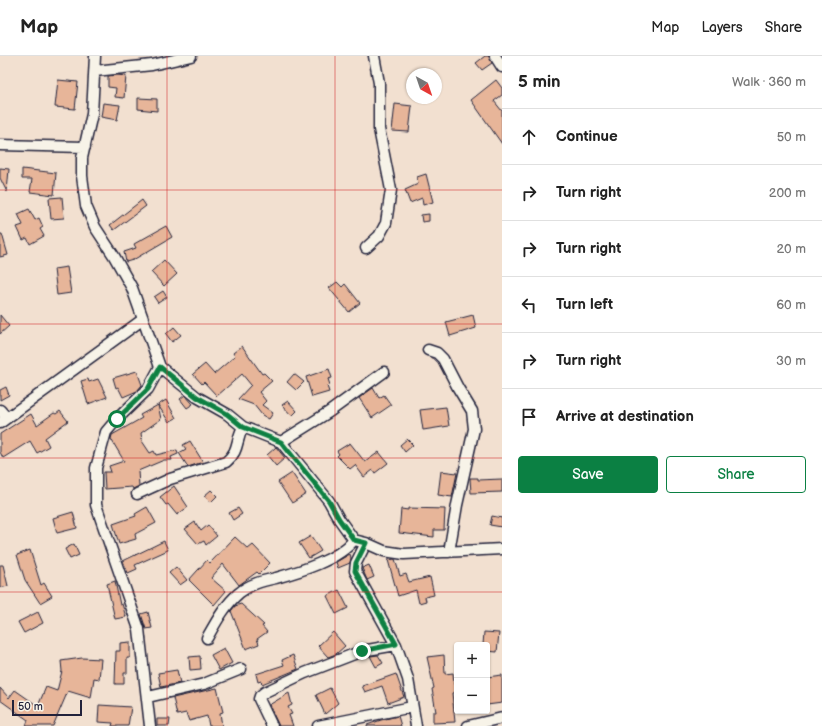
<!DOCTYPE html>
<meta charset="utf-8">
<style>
body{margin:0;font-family:"Balsamiq Sans",sans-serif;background:#f6f6f6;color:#222}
.controls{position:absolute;right:12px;bottom:12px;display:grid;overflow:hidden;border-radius:4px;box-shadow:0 1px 3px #0004}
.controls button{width:36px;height:36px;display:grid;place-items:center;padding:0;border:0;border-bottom:1px solid #e0e0e0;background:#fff;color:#222;font:20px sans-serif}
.compass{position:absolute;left:406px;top:12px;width:36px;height:36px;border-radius:50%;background:#fff;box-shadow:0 1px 3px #0004;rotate:140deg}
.scale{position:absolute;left:12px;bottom:10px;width:70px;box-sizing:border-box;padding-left:4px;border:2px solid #22223b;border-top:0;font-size:11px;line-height:14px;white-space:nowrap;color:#22223b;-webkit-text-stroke:3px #f7f3e8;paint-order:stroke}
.stop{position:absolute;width:12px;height:12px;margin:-9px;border:3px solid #0b8043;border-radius:50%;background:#fff}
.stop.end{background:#0b8043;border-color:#fff;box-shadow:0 1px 4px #0008}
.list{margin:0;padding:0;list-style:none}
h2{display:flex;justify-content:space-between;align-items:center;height:52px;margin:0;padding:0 16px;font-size:17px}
h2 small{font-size:13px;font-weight:400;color:#767676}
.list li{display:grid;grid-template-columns:26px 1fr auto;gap:12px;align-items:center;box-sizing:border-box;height:56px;padding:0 16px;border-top:1px solid #e0e0e0}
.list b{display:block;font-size:15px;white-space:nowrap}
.list em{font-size:13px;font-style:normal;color:#767676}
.actions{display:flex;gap:8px;padding:12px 16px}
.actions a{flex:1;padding:9px 0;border:1px solid #0b8043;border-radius:4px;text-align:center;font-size:14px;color:#0b8043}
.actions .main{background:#0b8043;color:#fff}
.icon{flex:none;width:22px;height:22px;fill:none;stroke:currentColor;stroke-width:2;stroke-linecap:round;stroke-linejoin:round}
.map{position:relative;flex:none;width:502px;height:670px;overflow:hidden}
header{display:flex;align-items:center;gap:24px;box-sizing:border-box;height:56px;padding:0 20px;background:#fff;border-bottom:1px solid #e0e0e0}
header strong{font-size:19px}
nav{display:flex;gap:22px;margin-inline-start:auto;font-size:14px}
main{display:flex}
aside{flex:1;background:#fff}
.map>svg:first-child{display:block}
.building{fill:#e7b599;stroke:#22223b}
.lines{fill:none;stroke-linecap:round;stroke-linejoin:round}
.street-casing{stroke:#22223b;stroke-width:13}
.street{stroke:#f7f3e8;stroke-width:10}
.route{stroke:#0b8043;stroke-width:5}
.grid{fill:none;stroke:#d62828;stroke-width:1;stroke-opacity:0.55}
</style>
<header>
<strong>Map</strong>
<nav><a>Map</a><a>Layers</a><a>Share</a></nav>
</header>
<main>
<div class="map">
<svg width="502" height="670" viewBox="0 0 502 670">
<rect width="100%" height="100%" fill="#f2e0d0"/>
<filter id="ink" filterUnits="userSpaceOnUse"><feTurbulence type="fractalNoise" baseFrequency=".025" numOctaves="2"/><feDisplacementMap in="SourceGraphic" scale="8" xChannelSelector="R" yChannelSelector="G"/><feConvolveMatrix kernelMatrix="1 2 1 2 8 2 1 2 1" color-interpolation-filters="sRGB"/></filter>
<g filter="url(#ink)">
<!-- building -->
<path class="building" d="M485,0H489L492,7L482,14L476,7Z
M117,19L126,20L124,42L115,41L116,32L108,31V20Z
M58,24L78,26L75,53L55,51Z
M496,24L502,32V39L494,45L502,55V88L471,44Z
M138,42L157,43V55L138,53Z
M103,47L120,49L117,64L101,61Z
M395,48L412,50L409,76L392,75Z
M0,112L9,113L7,136L0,122Z
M22,113L56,117L54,139L30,136L32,123H22Z
M426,118L433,146L423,149L422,142L410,147L405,134L418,128L417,121Z
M62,141L64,162L51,163L49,142Z
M142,144L146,150L114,174L110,169Z
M29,153L35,164L39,162L43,171L40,173L44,180L30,188L27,182L23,184L17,171L23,169L18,158Z
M429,158V165L422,166L421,159Z
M166,170L172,181L133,204L126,206L124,196L136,192L134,188Z
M0,178H2L8,199L0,201Z
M164,204L177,218L164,230L151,216Z
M67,211L71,237L57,239L54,213Z
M337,226L342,231L345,228L360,247L349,256L329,232Z
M163,235L167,241L158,247L154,241Z
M0,259L9,270L0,278Z
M473,259L476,272L450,280L446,266Z
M174,271L181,279L172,286L166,278Z
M242,290L262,318L264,317L272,325L259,336L266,345L262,349L273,357L269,363L262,359L254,349L238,343L251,329L242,318L217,340L204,326L202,328L193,318L205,308L214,318L235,300L233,297Z
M329,313L332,322L328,323L330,329L327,330L329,336L312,341L306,321Z
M137,315L142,329L137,335L123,341L118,331L116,332L113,322Z
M294,318L304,326L296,334L287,326Z
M88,323L89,326L98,323L107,341L88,348L81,325Z
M6,331L9,339L0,344V334Z
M373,332L379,342L384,339L391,349L372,362L359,342Z
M185,339L193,348L187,352L180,343Z
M166,344L176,362L169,366L158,349Z
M288,345L297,355L292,360L282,349Z
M158,349L161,363L141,377L142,385L150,397L154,395L156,399L177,394L178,398L171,401L172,404H164L138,415L139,430L133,433L132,431L105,433L104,416H111L109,410L124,405L111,383L112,379L142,362L140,359Z
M446,351L449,370L423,374L420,354Z
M60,355L68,365L45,382L49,390L37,397L30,385L3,402L0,396V378L31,358L37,369L54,357L56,358Z
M407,383L413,389L405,396L400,389Z
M190,385L203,406L188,411L179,397L186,393L183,389Z
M350,387L365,406L379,396L388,407L375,417L373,414L364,421L355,409L350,413L337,400L339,398L337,395Z
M276,391L285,402L276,410L267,399Z
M441,415L457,417L452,441L438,439Z
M292,417L306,438L292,447L278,426Z
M470,422H478V424L502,423V436L471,437Z
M174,430L188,451L177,459L168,448L166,449L160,441Z
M211,434L217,440L211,446L204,440Z
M147,451L156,467L135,478L136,483L119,488L113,468L136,460L135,458Z
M238,452L242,458L233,464L229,457Z
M408,452L445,453L444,474H434V481L399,477L401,453L408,454Z
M73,456L77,472L57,477L53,462Z
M492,460L502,462V471L490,469Z
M195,466L201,475L208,469L217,480L206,489L204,485L198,488L185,473Z
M311,480L321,495L309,502L299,487Z
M235,481L248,493L253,489L270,507L259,518L257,516L239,529L223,508L211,522L226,535L214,549L189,524L207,504L210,507Z
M164,485L168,494L135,509L137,513L128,517L123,505Z
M74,488L79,499L70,503L65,493Z
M30,494L41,529L44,527L52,540L40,547L25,524L17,499Z
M350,498L351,502L350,507L338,512L336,506Z
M395,503L400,520L406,518L409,526L430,521L434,539L425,541L426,545L419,547L416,534L398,540L388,504Z
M0,509H3L8,530L0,532Z
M369,509L374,521L367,524L362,512Z
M176,511L187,524L180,529L169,517Z
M115,525L120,549L122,548L126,561L115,563L107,528Z
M339,534L348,552L336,558L327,540Z
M241,548L264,569L262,570L267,576L257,583L259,588L246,593L231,555L235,550Z
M38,556L43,567L24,577L18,566Z
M148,556L152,572L146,573L141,558Z
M333,576L345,590L336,598L328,601L318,590Z
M484,576L499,577L497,596L487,595V589H483Z
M130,586V602H127V617H124V628H115L116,595H120V587Z
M224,592L232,607L219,614L211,599Z
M293,599L298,613L262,628L261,625L258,626L256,618L284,609L282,604Z
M378,599L383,607L376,611L370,600Z
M444,599L445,618L453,617L454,628L456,627L457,636L452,637L455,666L433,667V656H436L432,633L434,632L427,601Z
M200,600L201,613L190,614L189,601Z
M82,602L101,603L99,623L94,622L91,642L68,635L53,670H26L28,664L0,644V632L9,642L15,634L38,650L46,631L57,635L62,615L61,605Z
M177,614L180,627L161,631L158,617Z
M396,618L404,641L388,647L382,630L365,636L362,630Z
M502,619V647L487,649V621Z
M217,632L223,656L220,657L222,670H209L207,660L189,665L186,657L177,659L173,642Z
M330,632L338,647L325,658L316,639Z
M289,637L292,649L288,651L292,658L289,659L293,670H279L269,649Z
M99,649L131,651L128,670H112L113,667L98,666Z
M398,660L401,670H367V669L381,664Z
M157,663H170L169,670H157Z"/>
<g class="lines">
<defs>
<path id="street" d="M95,0L92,58L82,102V120L86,150L95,171L114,200L132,232L160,311L197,341L227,358L243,371L281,386L329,445L339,463L354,484L366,487L384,495L404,498L502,493
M495,0L502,11
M95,15L152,9L191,0
M0,89L85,91
M366,192L379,180L386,167L391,134L379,73V27L374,0
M428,294L437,297L443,303L458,332L472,355L474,373L457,449L449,496
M0,354L7,362
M0,367L142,264
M281,386L329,356L384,316
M137,438L170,423L226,406C240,394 235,386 243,371
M366,487L356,507L355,515L396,589L408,623L416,670
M207,582C216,566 225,549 239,537C250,528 262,525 276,522C301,515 338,504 354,484
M148,641L204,628L241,613
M150,670L139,573L96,449V412L106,376L117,363L148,333L160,311
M272,670L259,643L260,640L265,636L305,617L362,595L396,589
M318,670L412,651
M468,670L502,662"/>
</defs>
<!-- street casing -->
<use href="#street" class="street-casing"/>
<!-- street -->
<use href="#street" class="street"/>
</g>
</g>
<g class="lines" filter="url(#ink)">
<!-- route -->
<path class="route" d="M117,363L148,333L160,311L197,341L227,358L243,371L281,386L329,445L339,463L354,484L366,487L356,507L355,515L396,588L362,595"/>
</g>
<!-- grid -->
<path class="grid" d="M167,0V670M335,0V670M0,134H502M0,268H502M0,402H502M0,536H502"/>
</svg>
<div class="controls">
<button>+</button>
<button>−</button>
</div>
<svg class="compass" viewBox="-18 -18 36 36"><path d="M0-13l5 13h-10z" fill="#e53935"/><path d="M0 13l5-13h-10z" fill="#767676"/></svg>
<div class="scale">50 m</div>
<div class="stop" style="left:117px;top:363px"></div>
<div class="stop end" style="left:362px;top:595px"></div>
</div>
<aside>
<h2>5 min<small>Walk · 360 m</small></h2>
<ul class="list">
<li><svg class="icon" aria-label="ahead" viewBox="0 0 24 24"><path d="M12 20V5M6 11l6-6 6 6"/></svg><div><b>Continue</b></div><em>50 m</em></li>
<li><svg class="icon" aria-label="right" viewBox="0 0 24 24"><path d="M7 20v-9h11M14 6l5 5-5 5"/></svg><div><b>Turn right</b></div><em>200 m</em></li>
<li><svg class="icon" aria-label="right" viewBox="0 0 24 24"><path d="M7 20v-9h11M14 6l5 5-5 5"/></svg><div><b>Turn right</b></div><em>20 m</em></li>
<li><svg class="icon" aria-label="left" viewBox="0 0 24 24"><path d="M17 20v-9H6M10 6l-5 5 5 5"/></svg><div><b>Turn left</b></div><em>60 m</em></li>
<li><svg class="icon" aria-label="right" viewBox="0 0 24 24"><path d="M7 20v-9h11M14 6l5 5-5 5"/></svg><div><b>Turn right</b></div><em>30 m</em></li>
<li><svg class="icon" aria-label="arrive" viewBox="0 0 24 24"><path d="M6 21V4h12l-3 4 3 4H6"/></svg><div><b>Arrive at destination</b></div></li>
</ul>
<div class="actions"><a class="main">Save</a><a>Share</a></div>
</aside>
</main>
